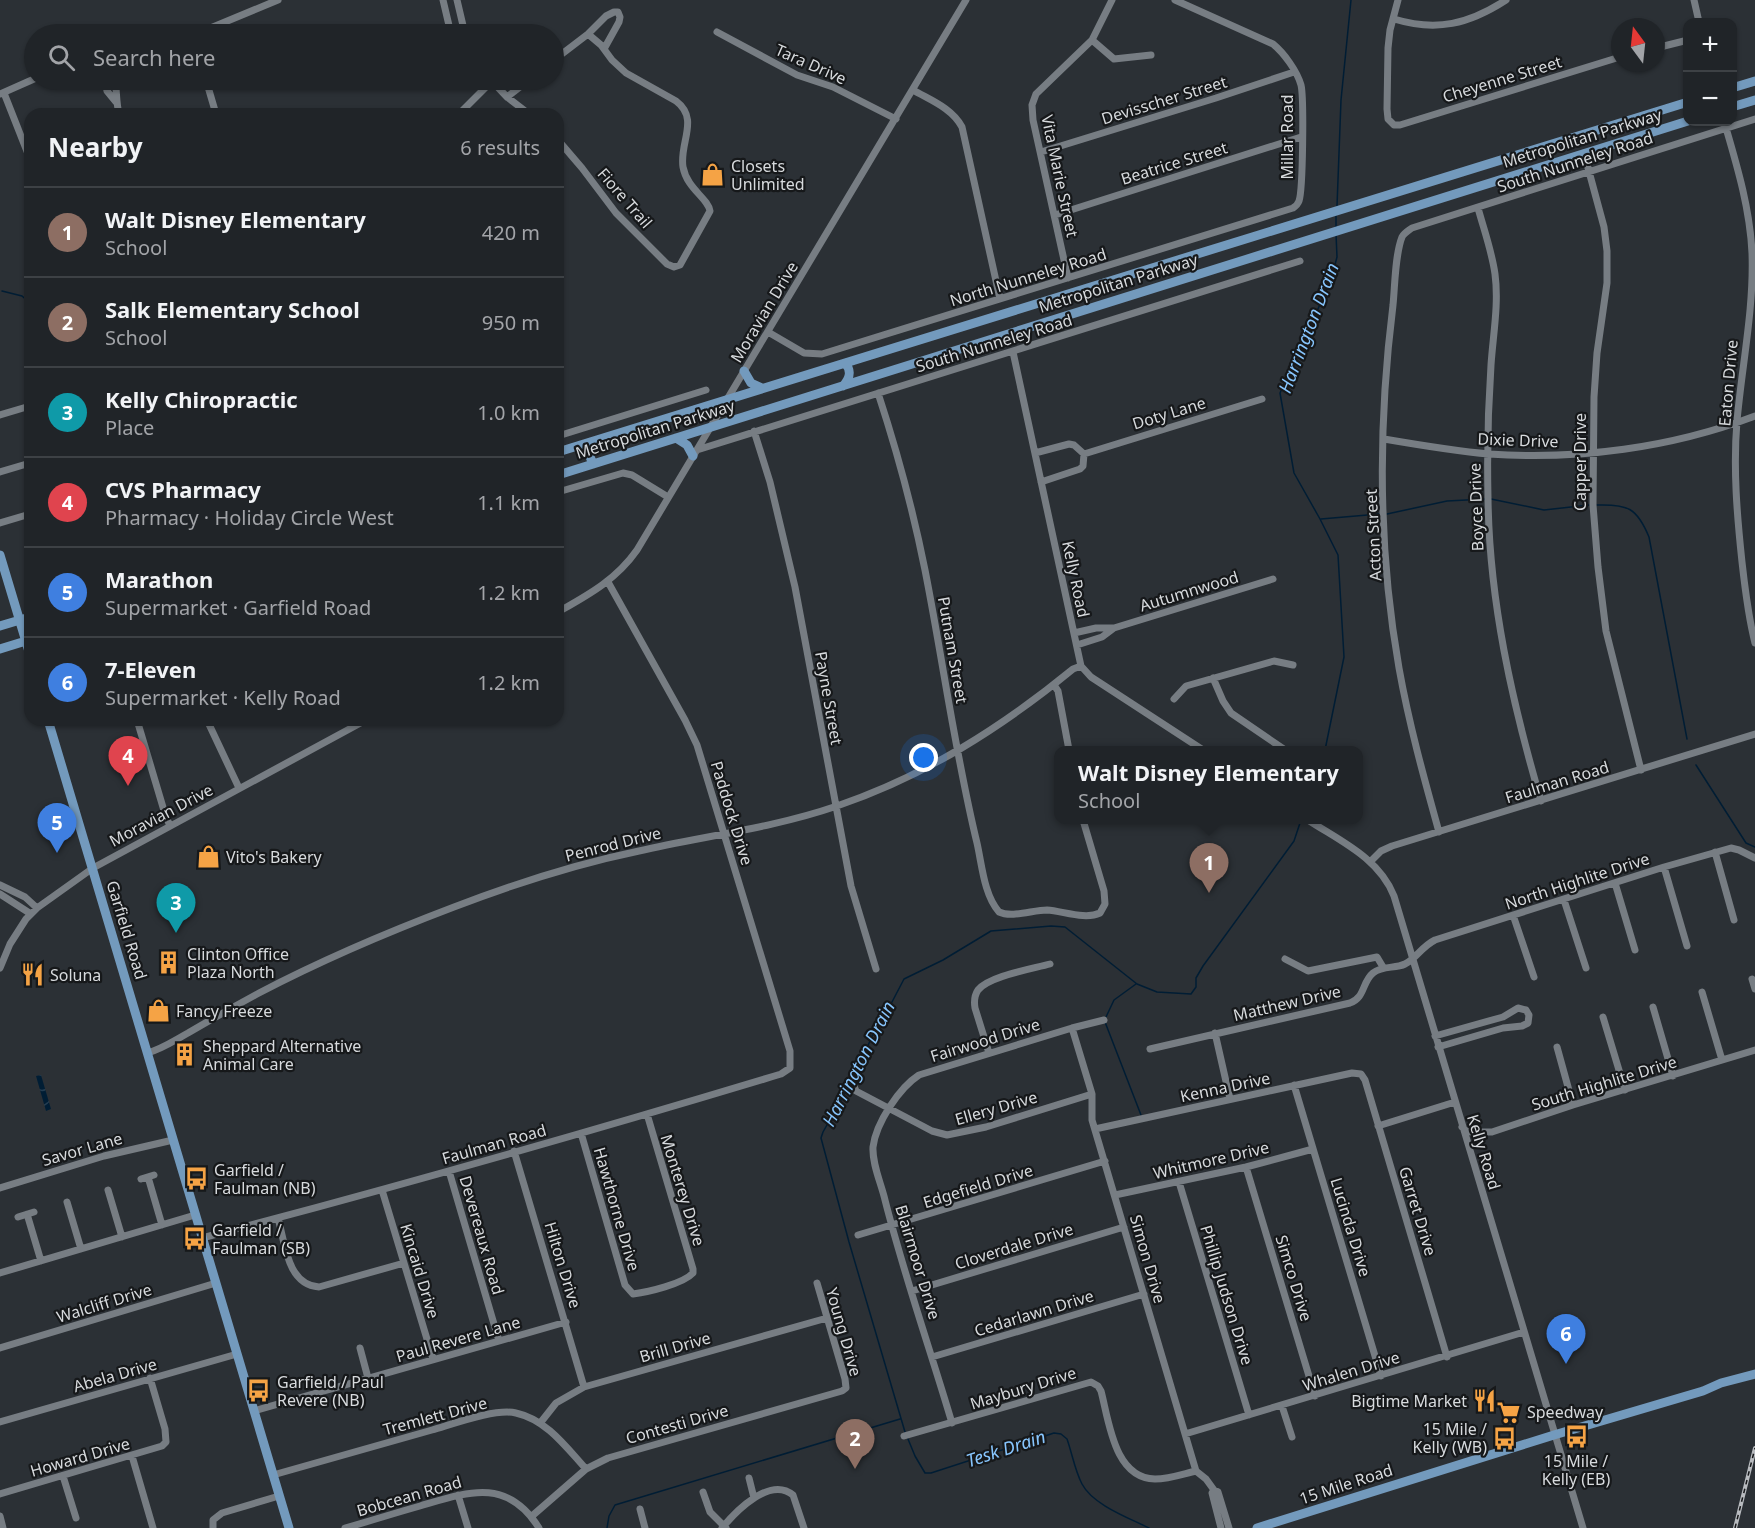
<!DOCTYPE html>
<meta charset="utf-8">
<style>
body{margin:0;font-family:"Noto Sans",sans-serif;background:#282c30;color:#f1f3f6}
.controls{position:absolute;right:18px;top:18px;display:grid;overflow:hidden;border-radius:12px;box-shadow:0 2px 4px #0004}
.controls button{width:54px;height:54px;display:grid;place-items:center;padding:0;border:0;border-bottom:2px solid #3d4145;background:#202428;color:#f1f3f6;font:30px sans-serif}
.compass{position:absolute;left:1611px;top:18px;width:54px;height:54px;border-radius:50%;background:#202428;box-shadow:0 2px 4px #0004;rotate:345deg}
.you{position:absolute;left:924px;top:758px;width:21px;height:21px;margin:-15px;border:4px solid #fff;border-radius:50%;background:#1a73e8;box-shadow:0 0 0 9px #1a73e833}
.badge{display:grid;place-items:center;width:39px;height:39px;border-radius:50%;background:#db2777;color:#fff;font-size:20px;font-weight:700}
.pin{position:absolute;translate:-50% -50px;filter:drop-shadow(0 2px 3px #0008)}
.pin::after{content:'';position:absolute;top:32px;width:21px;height:18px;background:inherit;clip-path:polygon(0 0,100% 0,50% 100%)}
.popup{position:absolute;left:1054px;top:746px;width:309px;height:78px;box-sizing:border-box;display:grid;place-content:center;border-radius:12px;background:#202428;filter:drop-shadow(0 2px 4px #0005);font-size:20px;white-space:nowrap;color:#a2a4a8}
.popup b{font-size:22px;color:#f1f3f6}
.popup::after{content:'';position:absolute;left:50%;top:100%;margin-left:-12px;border:12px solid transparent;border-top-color:#202428}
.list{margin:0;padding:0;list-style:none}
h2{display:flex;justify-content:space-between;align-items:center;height:78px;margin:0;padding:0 24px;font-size:26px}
h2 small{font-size:20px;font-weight:400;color:#a2a4a8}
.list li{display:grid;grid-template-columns:39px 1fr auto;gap:18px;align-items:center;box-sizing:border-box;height:90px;padding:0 24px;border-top:2px solid #3d4145}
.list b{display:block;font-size:22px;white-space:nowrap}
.list p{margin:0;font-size:20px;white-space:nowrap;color:#a2a4a8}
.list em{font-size:20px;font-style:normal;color:#a2a4a8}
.icon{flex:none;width:33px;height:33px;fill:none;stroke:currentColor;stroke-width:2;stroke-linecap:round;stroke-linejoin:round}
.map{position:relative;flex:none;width:1755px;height:1528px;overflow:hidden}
.search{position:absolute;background:#202428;box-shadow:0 2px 4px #0004;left:24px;top:24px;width:540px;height:66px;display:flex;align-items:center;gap:15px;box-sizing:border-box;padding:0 21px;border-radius:33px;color:#a2a4a8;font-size:22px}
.panel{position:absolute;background:#202428;box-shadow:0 2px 4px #0004;left:24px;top:108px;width:540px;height:618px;border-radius:18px}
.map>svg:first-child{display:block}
.water{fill:url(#water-waves)}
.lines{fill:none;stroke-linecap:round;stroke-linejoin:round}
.stream{stroke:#001d34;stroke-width:1.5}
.minor{stroke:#777d83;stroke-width:7}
.major{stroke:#739abd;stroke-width:9}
.rail-casing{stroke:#b8bbbf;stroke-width:4}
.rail{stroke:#16181a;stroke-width:1.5;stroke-dasharray:4.5;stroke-linecap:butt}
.labels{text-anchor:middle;stroke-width:4.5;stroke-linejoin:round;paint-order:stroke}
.street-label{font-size:16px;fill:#d7dadd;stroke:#16181a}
.poi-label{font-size:16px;fill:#d7dadd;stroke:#16181a;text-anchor:start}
.water-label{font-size:18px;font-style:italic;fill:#87c5fd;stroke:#16181a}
</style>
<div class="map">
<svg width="1755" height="1528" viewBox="0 0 1755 1528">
<defs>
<pattern id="water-waves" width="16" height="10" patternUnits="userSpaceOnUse" patternTransform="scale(1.5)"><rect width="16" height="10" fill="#001d34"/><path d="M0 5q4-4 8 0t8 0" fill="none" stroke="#243d51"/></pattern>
</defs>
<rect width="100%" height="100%" fill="#2b3035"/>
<!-- water -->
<path class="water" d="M41,1075L51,1109L46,1111L36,1076Z"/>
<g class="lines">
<!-- stream -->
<path class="stream" d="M1337,206L1341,100L1351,0
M1336,216V227
M2,291L22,296L30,303
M1491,499L1544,510L1589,505
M1597,505C1628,504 1637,508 1649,537L1687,739
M1387,514L1447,501L1486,499
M1321,519L1379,514
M1325,750L1344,657L1338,555L1320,519L1294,473L1280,393L1331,280L1337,257L1336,234
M1696,765L1746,843L1755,847
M1106,1017L1114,1000L1136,984
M1105,1022L1141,1115
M853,1080L883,1011L892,1002L904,979L943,960L991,931L1051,926L1065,927L1137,984L1157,992L1191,994L1196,987V978L1203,966L1294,841L1301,820
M850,1084L823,1132L821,1138L849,1242L905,1432
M908,1439L915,1456L925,1473H931L1054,1433L1061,1434L1067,1439C1072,1453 1075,1471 1082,1484C1093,1505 1129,1518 1149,1528
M607,1528L609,1516L615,1505L900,1419"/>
<!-- minor -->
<path class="minor" d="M443,0L451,34
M457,0L465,34
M1398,0L1390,30L1388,48L1387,109L1388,119L1394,125H1400L1620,57
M1694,0L1699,22
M1394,19C1437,32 1469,24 1506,0
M717,32L797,75L833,87L896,119
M196,34L278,0
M1092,40L1114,59L1151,55
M1656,48L1688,40
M554,60L588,34L606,16L614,12H618L620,17L619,22L604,49
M105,80L107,91L116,102
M115,80C117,92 116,102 119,114
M206,80L216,114
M491,80L507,97L529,114
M913,90C930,100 952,108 962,127L1000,299
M4,93L30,159
M0,94L34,79
M507,97L529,80
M459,114L492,81
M1726,128C1738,169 1750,210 1752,253C1754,309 1742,365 1737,421C1733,468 1737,515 1742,562C1745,589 1748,616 1755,643
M558,140L582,168L616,213L667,264L674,267L680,265L710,211C708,198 687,189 683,167C679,143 700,119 676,101L626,73L612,60L601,45L588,34
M1041,152L1216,98L1294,72
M1584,153L1604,227L1607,251V283L1597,353L1594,397L1593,505L1598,567L1606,631L1641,770
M1478,208C1484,230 1492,252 1495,274C1499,304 1493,335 1491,365C1488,409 1487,453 1488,497C1489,600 1512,702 1541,801
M1055,215L1301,137
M1068,278L1033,120L1032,105L1036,94L1092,40L1112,0
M768,332L804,353L822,354L1293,208C1296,206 1298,204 1299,201C1303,190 1304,98 1301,85C1297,71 1284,53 1273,44L1175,0
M1013,352L1081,666L1091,677L1203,750
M878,393C897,451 913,510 925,570C943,661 955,753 977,843C982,865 984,895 999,912C1012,918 1033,910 1047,910C1063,911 1085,920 1100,913L1105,904L1104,891L1083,820
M0,415L30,406
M754,431L770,482L795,587L851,886L876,969
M558,436L706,390
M1384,439C1419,445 1454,451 1489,454C1578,460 1671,448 1755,416
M697,450L1300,261
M1035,453L1069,444L1074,445L1084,454L1083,466L1080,469L1041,482
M1084,454L1262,399
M0,472L30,463
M558,492L623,473L632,475L668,497
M0,523L30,514
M558,612C588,595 616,580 637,550L966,0
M1114,628L1273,579
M1074,633L1096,628H1114L1102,637L1077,645
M1213,678L1223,701L1231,713L1285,750
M1054,685L1058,691L1069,750
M1174,699L1186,686L1274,661L1293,665
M137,720L165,814L170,826
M207,720L239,788
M1308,820C1340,841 1379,858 1394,896L1583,1528
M1439,832C1424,778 1409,724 1399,668C1378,549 1378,425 1393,305C1395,285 1395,255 1402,237C1404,233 1408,231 1412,228L1755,119
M1715,852L1734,920
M1371,861L1381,851L1392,846L1755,734
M1664,867L1687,946
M1615,883L1635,950
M0,885L25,897L37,908
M0,894L31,914
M1564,900L1586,968
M1513,915L1534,977
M1285,959L1308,971L1377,957L1383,967
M0,968L10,944L26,919L37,908L93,868L366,720
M1752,979L1755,989
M1702,992L1722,1060
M1653,1007L1673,1076
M1603,1017L1625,1090
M1072,1028L1092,1094V1120L1196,1471L1206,1479L1214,1490
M1215,1033L1230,1099
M1435,1036L1503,1017L1518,1008L1526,1010L1529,1015L1528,1023L1522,1026L1503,1028L1438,1047
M1557,1047L1573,1105
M1150,1049L1350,1003C1365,998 1362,982 1373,973C1383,965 1395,969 1405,964C1416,959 1421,947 1435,940L1664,867L1731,848L1739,850L1755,858
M147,1053C162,1049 175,1040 188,1033C212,1019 235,1006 259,993C322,960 388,932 454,907C514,884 576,864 639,851C705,836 773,828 837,806C925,776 1001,728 1073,669L1081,666
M989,1053L975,1008C974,1002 974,996 978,990C989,976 1032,969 1050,964
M852,1081L856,1091L932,1131L947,1135L986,1127L1092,1094
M1294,1085L1381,1376
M1378,1126L1455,1102
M1462,1127L1466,1131L1472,1132H1492L1573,1105L1755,1050
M1095,1129L1352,1073L1361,1074L1365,1080L1447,1357
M581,1133L625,1285L633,1294C648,1292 683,1284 693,1273V1269L647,1114
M514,1151L584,1387
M1246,1167L1315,1396
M449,1171L499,1341
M148,1177L162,1225
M141,1179L154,1175
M1179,1182L1249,1415
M0,1188L104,1156L173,1140
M108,1190L122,1237
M382,1190L433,1359
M1115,1195L1246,1167L1313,1149
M67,1202L81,1249
M27,1214L41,1261
M18,1217L34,1212
M278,1218C285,1243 287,1285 319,1287L404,1263
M858,1235L1105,1161
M202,1238C396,1187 589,1132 781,1074L790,1068V1051L697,745L685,720L608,582
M0,1273L195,1215
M912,1291L1124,1227
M0,1348L216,1283
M360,1348L368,1378
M932,1357L1144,1294
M1282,1406L1292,1437
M254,1411L566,1322
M0,1422L237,1354
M541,1422L556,1403L584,1387L827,1318
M952,1423C930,1349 904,1275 885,1200C881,1183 872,1164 873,1147C876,1123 899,1088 919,1075L1072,1028L1104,1020
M1185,1434L1524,1332
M904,1436L1091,1382L1098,1386L1101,1391C1109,1421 1114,1478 1155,1479C1169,1479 1183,1474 1196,1471
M132,1456L153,1528
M273,1475C326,1460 379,1445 432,1430C453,1424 496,1408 516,1413C547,1420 566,1447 586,1469
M63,1476L76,1518
M749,1478L754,1498
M703,1492L710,1512L726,1528
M0,1494L162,1446L166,1442L165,1429L150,1378
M458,1495L468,1528
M640,1509L645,1528
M0,1516L3,1528
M532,1516L586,1469L608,1458L842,1391L846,1388L845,1379L817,1283
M213,1528V1520L222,1513L279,1496
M345,1528C370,1521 395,1513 420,1506C468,1492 507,1477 539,1528
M722,1528C736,1511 770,1476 793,1495L804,1528
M1221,1528L1212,1493L1214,1490L1218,1492L1229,1528"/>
<!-- major -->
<path class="major" d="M1732,88L1755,81
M1732,107L1755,100
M744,371L751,383L762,388
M843,386C850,378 852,371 845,363
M676,438L687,445L693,456
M558,452L1688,102
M593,464L588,452L595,441
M558,475L1688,121
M0,555L30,655
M0,626L30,617
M0,649L29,640
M48,720L289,1528
M1257,1528L1554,1435L1703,1391L1721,1383L1755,1374"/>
<defs>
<path id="rail" d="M1735,1528L1755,1448"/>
</defs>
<!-- rail casing -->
<use href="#rail" class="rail-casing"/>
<!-- rail -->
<use href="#rail" class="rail"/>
</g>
<!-- icons -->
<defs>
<symbol id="shop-bare" viewBox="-9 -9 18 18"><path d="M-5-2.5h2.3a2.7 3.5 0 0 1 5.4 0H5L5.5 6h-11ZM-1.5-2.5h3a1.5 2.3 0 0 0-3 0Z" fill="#f5a345" stroke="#16181a" stroke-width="2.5" paint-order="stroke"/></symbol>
<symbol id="building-bare" viewBox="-9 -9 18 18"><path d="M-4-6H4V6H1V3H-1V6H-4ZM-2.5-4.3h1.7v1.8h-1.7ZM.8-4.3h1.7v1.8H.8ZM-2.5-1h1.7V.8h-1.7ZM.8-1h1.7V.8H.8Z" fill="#f5a345" stroke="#16181a" stroke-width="2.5" paint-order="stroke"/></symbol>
<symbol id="restaurant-bare" viewBox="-9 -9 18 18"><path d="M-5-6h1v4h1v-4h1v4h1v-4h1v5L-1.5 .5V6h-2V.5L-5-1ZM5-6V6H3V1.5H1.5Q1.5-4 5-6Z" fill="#f5a345" stroke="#16181a" stroke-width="2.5" paint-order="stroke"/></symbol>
<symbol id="bus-bare" viewBox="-9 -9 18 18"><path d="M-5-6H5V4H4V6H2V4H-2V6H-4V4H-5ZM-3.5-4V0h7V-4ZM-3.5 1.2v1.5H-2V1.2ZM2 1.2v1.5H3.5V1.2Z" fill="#f5a345" stroke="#16181a" stroke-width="2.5" paint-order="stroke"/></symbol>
<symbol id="supermarket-bare" viewBox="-9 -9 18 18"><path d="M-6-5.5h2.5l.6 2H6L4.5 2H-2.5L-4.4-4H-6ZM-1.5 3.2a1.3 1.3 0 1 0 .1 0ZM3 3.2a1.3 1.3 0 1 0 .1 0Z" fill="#f5a345" stroke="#16181a" stroke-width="2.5" paint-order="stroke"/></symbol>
</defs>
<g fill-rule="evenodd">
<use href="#shop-bare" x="696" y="158" width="33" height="33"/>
<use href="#shop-bare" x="192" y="840" width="33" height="33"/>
<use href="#building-bare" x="152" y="946" width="33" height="33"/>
<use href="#restaurant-bare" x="16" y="958" width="33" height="33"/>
<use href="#shop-bare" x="142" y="994" width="33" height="33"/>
<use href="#building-bare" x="168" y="1038" width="33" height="33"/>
<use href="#bus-bare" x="180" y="1162" width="33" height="33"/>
<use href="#bus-bare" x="178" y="1222" width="33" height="33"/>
<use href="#bus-bare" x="242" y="1374" width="33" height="33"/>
<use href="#restaurant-bare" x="1468" y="1384" width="33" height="33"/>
<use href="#supermarket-bare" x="1492" y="1396" width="33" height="33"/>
<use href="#bus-bare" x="1560" y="1420" width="33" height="33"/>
<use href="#bus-bare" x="1488" y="1422" width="33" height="33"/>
</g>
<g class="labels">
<!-- street labels -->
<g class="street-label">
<text transform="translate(811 64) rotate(24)" y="6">Tara Drive</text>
<text transform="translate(1502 79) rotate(-17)" y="6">Cheyenne Street</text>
<text transform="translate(1164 100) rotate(-17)" y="6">Devisscher Street</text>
<text transform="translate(1287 137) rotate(-90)" y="6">Millar Road</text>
<text transform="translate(1582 138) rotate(-17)" y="6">Metropolitan Parkway</text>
<text transform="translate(1575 162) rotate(-18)" y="6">South Nunneley Road</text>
<text transform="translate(1174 163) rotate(-17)" y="6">Beatrice Street</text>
<text transform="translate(1060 176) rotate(78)" y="6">Vita Marie Street</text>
<text transform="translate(625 198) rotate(49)" y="6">Fiore Trail</text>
<text transform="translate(1028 277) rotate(-17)" y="6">North Nunneley Road</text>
<text transform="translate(1118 283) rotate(-17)" y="6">Metropolitan Parkway</text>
<text transform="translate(764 312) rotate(-59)" y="6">Moravian Drive</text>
<text transform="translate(994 343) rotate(-17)" y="6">South Nunneley Road</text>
<text transform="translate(1728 383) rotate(-85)" y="6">Eaton Drive</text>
<text transform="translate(1169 413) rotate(-17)" y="6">Doty Lane</text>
<text transform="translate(655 429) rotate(-17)" y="6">Metropolitan Parkway</text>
<text transform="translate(1518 440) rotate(2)" y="6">Dixie Drive</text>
<text transform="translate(1580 462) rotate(-90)" y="6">Capper Drive</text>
<text transform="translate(1476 507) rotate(-92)" y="6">Boyce Drive</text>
<text transform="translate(1373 535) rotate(-93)" y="6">Acton Street</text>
<text transform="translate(1076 579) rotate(78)" y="6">Kelly Road</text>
<text transform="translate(1189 591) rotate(-17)" y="6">Autumnwood</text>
<text transform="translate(953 650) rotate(80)" y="6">Putnam Street</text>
<text transform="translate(829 698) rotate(80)" y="6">Payne Street</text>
<text transform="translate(1557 782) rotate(-17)" y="6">Faulman Road</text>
<text transform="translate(732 813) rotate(73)" y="6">Paddock Drive</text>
<text transform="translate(161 815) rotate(-28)" y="6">Moravian Drive</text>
<text transform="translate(613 844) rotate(-14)" y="6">Penrod Drive</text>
<text transform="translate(1577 881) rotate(-18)" y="6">North Highlite Drive</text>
<text transform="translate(127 930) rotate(73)" y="6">Garfield Road</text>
<text transform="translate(1287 1003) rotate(-13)" y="6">Matthew Drive</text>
<text transform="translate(985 1040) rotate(-17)" y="6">Fairwood Drive</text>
<text transform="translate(1604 1083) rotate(-17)" y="6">South Highlite Drive</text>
<text transform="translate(1225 1087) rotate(-12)" y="6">Kenna Drive</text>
<text transform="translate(996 1108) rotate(-16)" y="6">Ellery Drive</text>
<text transform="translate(494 1144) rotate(-16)" y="6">Faulman Road</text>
<text transform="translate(82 1149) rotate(-16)" y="6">Savor Lane</text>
<text transform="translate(1484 1152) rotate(73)" y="6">Kelly Road</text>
<text transform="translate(1211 1160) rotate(-13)" y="6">Whitmore Drive</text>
<text transform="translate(978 1186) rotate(-17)" y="6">Edgefield Drive</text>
<text transform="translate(683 1190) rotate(73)" y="6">Monterey Drive</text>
<text transform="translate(617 1209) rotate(74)" y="6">Hawthorne Drive</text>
<text transform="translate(1418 1211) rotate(73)" y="6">Garret Drive</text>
<text transform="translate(1351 1227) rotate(73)" y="6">Lucinda Drive</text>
<text transform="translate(482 1235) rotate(74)" y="6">Devereaux Road</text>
<text transform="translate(1014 1246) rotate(-17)" y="6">Cloverdale Drive</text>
<text transform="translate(1148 1259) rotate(74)" y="6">Simon Drive</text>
<text transform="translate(918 1262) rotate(73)" y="6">Blairmoor Drive</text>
<text transform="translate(563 1265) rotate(73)" y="6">Hilton Drive</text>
<text transform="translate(420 1271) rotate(73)" y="6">Kincaid Drive</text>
<text transform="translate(1294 1278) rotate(73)" y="6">Simco Drive</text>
<text transform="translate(1227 1295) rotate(73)" y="6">Phillip Judson Drive</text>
<text transform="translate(104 1303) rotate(-17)" y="6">Walcliff Drive</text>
<text transform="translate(1034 1313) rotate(-17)" y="6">Cedarlawn Drive</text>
<text transform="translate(844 1332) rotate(74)" y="6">Young Drive</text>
<text transform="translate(458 1339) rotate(-16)" y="6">Paul Revere Lane</text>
<text transform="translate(675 1347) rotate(-16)" y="6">Brill Drive</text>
<text transform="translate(1351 1371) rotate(-17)" y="6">Whalen Drive</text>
<text transform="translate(115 1375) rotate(-16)" y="6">Abela Drive</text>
<text transform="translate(1023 1388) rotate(-17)" y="6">Maybury Drive</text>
<text transform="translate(435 1416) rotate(-15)" y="6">Tremlett Drive</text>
<text transform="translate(677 1424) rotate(-16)" y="6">Contesti Drive</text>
<text transform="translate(80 1457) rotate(-16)" y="6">Howard Drive</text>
<text transform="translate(1346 1484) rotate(-18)" y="6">15 Mile Road</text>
<text transform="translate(409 1496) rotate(-16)" y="6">Bobcean Road</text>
</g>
<!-- poi labels -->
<g class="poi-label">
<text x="731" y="172">Closets<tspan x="731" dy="18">Unlimited</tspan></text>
<text x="226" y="863">Vito's Bakery</text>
<text x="187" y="960">Clinton Office<tspan x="187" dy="18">Plaza North</tspan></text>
<text x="50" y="981">Soluna</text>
<text x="176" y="1017">Fancy Freeze</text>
<text x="203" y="1052">Sheppard Alternative<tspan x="203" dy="18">Animal Care</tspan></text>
<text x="214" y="1176">Garfield /<tspan x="214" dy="18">Faulman (NB)</tspan></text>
<text x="212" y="1236">Garfield /<tspan x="212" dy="18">Faulman (SB)</tspan></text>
<text x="277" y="1388">Garfield / Paul<tspan x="277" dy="18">Revere (NB)</tspan></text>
<text x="1467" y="1407" text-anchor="end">Bigtime Market</text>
<text x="1527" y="1418">Speedway</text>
<text x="1487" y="1435" text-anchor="end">15 Mile /<tspan x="1487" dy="18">Kelly (WB)</tspan></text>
<text x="1576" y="1467" text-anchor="middle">15 Mile /<tspan x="1576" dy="18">Kelly (EB)</tspan></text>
</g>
<!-- water labels -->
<g class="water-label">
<text transform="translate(1309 328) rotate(-69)" y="6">Harrington Drain</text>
<text transform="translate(859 1064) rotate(-63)" y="6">Harrington Drain</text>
<text transform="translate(1006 1449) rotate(-18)" y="6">Tesk Drain</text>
</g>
</g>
</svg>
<div class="controls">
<button>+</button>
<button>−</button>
</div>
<svg class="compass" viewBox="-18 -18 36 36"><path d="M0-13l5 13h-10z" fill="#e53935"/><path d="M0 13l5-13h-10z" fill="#a2a4a8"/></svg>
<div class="you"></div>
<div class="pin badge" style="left:1209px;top:893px;background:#8d6e63">1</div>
<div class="popup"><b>Walt Disney Elementary</b>School</div>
<div class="pin badge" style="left:855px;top:1469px;background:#8d6e63">2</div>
<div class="pin badge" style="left:176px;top:933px;background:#0f9aa8">3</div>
<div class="pin badge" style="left:128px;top:786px;background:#e0444e">4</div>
<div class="pin badge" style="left:57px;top:853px;background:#3f7fe0">5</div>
<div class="pin badge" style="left:1566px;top:1364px;background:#3f7fe0">6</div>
<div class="search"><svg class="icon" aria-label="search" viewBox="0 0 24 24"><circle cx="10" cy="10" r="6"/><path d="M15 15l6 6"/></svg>Search here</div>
<section class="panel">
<h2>Nearby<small>6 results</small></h2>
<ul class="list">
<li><span class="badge" style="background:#8d6e63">1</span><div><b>Walt Disney Elementary</b><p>School</p></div><em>420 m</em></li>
<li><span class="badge" style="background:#8d6e63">2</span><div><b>Salk Elementary School</b><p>School</p></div><em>950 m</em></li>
<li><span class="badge" style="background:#0f9aa8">3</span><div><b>Kelly Chiropractic</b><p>Place</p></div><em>1.0 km</em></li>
<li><span class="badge" style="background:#e0444e">4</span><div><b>CVS Pharmacy</b><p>Pharmacy · Holiday Circle West</p></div><em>1.1 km</em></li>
<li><span class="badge" style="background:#3f7fe0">5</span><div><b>Marathon</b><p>Supermarket · Garfield Road</p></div><em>1.2 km</em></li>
<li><span class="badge" style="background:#3f7fe0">6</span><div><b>7-Eleven</b><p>Supermarket · Kelly Road</p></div><em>1.2 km</em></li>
</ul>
</section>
</div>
